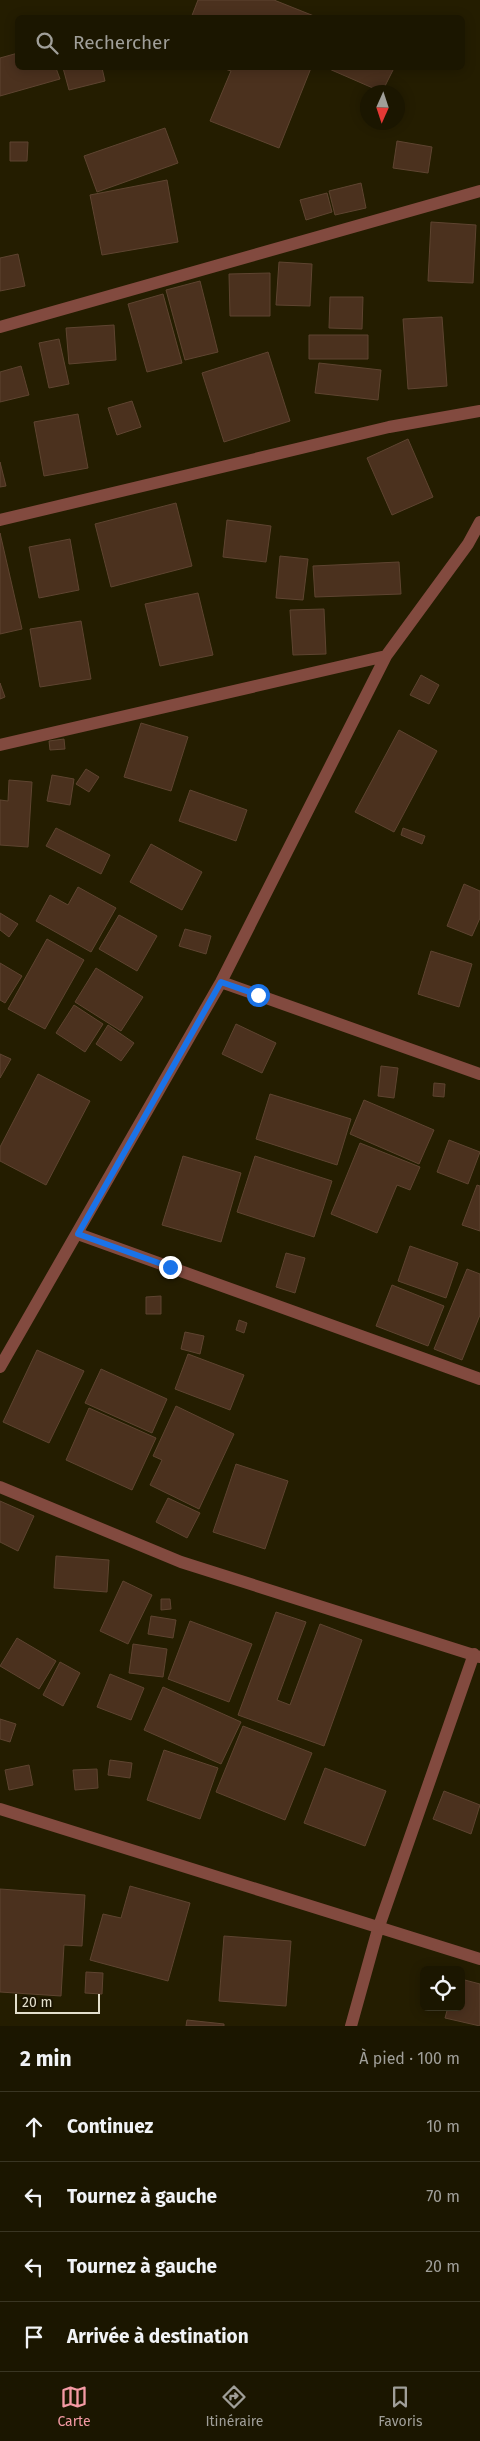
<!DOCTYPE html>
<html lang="fr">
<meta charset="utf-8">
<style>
body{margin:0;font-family:"Fira Sans",sans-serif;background:#241f0a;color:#f1f3f6}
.controls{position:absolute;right:15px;bottom:15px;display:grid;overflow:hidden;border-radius:8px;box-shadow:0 2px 12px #0003}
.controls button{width:45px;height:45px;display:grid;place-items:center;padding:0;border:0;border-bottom:1px solid #393522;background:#1b1600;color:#f1f3f6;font:25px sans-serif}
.compass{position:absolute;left:360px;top:85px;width:45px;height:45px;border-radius:50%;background:#1b1600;box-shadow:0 2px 12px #0003;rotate:183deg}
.scale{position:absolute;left:15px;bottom:12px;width:85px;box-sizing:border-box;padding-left:5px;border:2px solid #e3dfcd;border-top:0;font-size:14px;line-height:18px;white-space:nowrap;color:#e3dfcd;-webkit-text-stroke:4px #1b1400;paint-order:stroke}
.stop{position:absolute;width:15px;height:15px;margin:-11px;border:4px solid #1a73e8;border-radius:50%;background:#fff}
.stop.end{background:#1a73e8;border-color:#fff;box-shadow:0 1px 5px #0008}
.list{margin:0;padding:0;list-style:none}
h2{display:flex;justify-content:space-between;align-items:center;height:65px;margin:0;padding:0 20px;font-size:21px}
h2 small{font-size:16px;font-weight:400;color:#a09f99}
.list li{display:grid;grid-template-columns:32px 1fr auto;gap:15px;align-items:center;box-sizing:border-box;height:70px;padding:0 20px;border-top:1px solid #393522}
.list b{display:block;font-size:19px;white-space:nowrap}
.list em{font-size:16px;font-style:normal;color:#a09f99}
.icon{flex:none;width:28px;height:28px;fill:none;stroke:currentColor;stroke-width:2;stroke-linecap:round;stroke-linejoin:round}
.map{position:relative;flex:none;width:480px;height:2026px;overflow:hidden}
.search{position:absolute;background:#1b1600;box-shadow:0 2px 12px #0003;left:15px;right:15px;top:15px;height:55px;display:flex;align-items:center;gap:12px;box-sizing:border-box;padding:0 18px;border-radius:8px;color:#a09f99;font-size:19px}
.sheet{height:345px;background:#1b1600}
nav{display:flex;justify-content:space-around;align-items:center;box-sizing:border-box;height:70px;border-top:1px solid #393522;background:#1b1600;font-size:14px;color:#a09f99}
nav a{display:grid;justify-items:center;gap:2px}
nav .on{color:#f49aa4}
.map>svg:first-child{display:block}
.building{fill:#4b311e;stroke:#5e4430}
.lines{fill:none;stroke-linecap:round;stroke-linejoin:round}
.street{stroke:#824a3f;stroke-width:12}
.route{stroke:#1a73e8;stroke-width:6}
</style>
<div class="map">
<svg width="480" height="2026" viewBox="0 0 480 2026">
<rect width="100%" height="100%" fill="#241d00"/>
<!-- building -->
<path class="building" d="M198,0H274L319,18H191Z
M18,53V68H56L60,79L0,96V58Z
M63,68H102L105,81L69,90Z
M222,68H311L279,148L210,121L231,71Z
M327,68H394L382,92Z
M165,128L178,163L97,192L84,156Z
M397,141L432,147L428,173L393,168Z
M10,142H28L27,161H10Z
M167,180L178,242L102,255L90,195Z
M361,183L366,208L335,215L329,191Z
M327,193L332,212L306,220L300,200Z
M431,222L476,225L473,283L428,281Z
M18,254L25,286L0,291V258Z
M279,262L312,264L310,306L276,305Z
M270,273V316H230L229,274Z
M200,281L218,352L185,360L166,290Z
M163,294L182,363L147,372L128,304Z
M330,297H363L362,329L329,328Z
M442,317L447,386L408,389L403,319Z
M114,325L116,360L69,364L66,328Z
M309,335H368V359H309Z
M59,339L69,384L49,388L39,343Z
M268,352L290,421L224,442L202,373Z
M319,363L381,370L378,400L315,393Z
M21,366L29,395L0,402V372Z
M132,401L141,427L117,435L108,408Z
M78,414L88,468L44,476L34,422Z
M408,439L433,497L392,515L367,458Z
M0,462L6,486L0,487Z
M176,503L192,566L111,587L95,524Z
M227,520L271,526L266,562L223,557Z
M0,533L22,629L0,634Z
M70,539L79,590L39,598L29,547Z
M280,556L308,559L303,600L276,598Z
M399,562L401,594L315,597L313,566Z
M198,593L213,655L160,666L145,604Z
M324,609L326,654L293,655L290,610Z
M81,621L91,679L40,687L30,629Z
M421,675L439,685L429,704L410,695Z
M0,683L5,697L0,699Z
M141,723L188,737L171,791L124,777Z
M399,730L437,751L394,832L355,812Z
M64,739L65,749L50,750L49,741Z
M86,769L99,777L89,792L76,784Z
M52,775L74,779L70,805L47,801Z
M9,780L32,782L28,847L0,845V800L8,801Z
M190,790L247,810L236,841L179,821Z
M56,828L110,855L101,874L46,846Z
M403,828L425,836L422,844L401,835Z
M151,844L202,872L182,910L130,882Z
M464,884L480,891V918L472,936L447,926Z
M78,887L116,908L91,952L36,921L50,895L68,905Z
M0,913L18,924L9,937L0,930Z
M119,915L157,936L137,971L99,949Z
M185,929L211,936L206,954L179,946Z
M47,939L84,960L45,1029L8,1009Z
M431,951L472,964L459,1007L418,994Z
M0,963L22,976L5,1003L0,1000Z
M96,968L143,997L121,1031L75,1002Z
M74,1005L103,1024L85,1052L56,1033Z
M236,1024L276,1043L262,1073L222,1054Z
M108,1025L134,1043L121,1061L96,1044Z
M0,1054L11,1059L0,1078Z
M381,1066L398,1068L394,1098L378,1096Z
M38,1074L90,1101L46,1185L0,1161V1147Z
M434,1083L445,1084L444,1097L433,1096Z
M270,1094L351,1119L337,1165L256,1139Z
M364,1100L434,1130L419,1164L350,1134Z
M449,1140L480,1152L468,1184L437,1172Z
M360,1143L420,1167L410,1190L397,1185L377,1233L331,1214Z
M183,1156L241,1173L221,1242L162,1225Z
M255,1156L332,1181L314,1237L237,1212Z
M477,1185L480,1186V1231L462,1225Z
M410,1246L458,1263L446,1298L398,1281Z
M286,1253L305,1258L295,1293L276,1287Z
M467,1269L480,1274V1315L462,1360L434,1349Z
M392,1285L444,1306L428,1346L376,1326Z
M161,1296V1314H146V1297Z
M239,1320L247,1323L244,1333L236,1330Z
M185,1332L204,1336L200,1354L181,1349Z
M37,1350L84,1371L49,1443L3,1422Z
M188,1354L244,1375L230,1410L175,1389Z
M101,1369L167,1399L152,1433L85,1403Z
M176,1406L234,1434L199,1509L150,1485L162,1460L153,1456Z
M89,1408L156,1438L132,1490L66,1460Z
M236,1464L288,1481L265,1549L213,1532Z
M168,1498L200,1513L187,1538L156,1522Z
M0,1501L34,1516L18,1551L0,1542Z
M56,1556L109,1560L107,1592L54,1588Z
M123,1581L152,1595L128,1644L100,1631Z
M161,1599H170L171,1609L161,1610Z
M276,1612L306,1622L277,1700L290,1705L320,1624L362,1640L324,1746L238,1715Z
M151,1616L176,1620L173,1638L148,1634Z
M190,1621L252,1644L229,1702L168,1679Z
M17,1638L56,1661L39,1689L0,1666Z
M133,1644L167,1649L163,1677L129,1673Z
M60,1662L80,1673L63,1706L43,1695Z
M110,1674L144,1688L131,1720L97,1707Z
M163,1687L241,1722L221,1764L144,1730Z
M0,1719L16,1724L10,1742L0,1739Z
M243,1726L312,1753L285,1820L216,1792Z
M164,1750L218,1768L200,1819L147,1800Z
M110,1760L132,1763L130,1778L108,1775Z
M29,1765L33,1785L9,1790L5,1770Z
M325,1768L386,1791L365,1846L304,1823Z
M97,1769L98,1788L75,1790L73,1770Z
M444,1791L480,1805L471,1834L433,1819Z
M130,1886L190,1903L168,1981L90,1960L103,1914L121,1918Z
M0,1889L85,1895L82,1946L64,1945L61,1996L0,1992Z
M224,1936L291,1941L286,2006L219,2001Z
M86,1972L103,1973L102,1994L85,1993Z
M461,1979L480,1984V2026L445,2018L448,2007H461Z
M187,2020L224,2024V2026H186Z"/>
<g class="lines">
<!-- street -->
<path class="street" d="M0,327L480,191
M0,520L389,427L480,411
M0,745L386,656
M221,982L480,1074
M78,1234L480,1379
M0,1367L221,982L386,656L468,544L480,522
M0,1487L181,1562L480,1657
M0,1809L480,1959
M351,2026L378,1929L474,1654"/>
</g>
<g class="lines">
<!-- route -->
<path class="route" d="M170,1267L78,1234L221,982L258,995"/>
</g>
</svg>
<div class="controls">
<button><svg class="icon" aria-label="locate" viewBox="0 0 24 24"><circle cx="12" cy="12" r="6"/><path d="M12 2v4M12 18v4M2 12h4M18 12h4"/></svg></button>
</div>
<svg class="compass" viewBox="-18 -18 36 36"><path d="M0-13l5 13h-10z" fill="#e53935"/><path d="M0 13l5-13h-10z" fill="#a09f99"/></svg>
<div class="scale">20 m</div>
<div class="stop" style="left:258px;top:995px"></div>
<div class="stop end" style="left:170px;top:1267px"></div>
<div class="search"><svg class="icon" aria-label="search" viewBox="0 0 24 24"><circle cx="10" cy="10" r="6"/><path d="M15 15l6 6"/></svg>Rechercher</div>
</div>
<section class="sheet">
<h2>2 min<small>À pied · 100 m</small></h2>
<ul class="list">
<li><svg class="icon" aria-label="ahead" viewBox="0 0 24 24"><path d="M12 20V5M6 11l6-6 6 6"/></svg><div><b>Continuez</b></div><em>10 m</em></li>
<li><svg class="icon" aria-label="left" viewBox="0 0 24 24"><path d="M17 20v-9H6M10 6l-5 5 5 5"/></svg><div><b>Tournez à gauche</b></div><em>70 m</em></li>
<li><svg class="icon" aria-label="left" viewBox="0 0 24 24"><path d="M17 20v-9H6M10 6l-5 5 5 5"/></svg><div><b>Tournez à gauche</b></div><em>20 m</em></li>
<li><svg class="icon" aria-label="arrive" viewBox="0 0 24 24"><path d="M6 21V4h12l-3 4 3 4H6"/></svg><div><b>Arrivée à destination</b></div></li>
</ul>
</section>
<nav>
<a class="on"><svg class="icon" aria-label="map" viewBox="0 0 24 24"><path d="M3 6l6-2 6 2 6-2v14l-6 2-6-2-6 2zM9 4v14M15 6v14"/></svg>Carte</a>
<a><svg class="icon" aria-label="directions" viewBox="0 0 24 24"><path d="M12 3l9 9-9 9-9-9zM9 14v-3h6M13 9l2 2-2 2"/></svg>Itinéraire</a>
<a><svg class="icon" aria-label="saved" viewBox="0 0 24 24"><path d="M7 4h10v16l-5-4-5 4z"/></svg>Favoris</a>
</nav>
